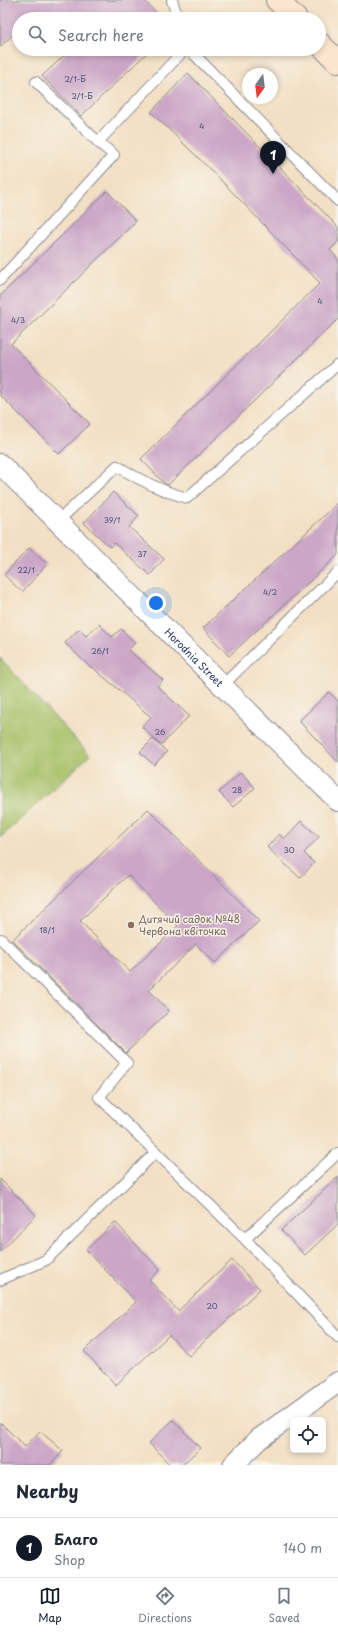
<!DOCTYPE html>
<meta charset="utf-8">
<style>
body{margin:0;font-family:"Playpen Sans",sans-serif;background:#f6f6f7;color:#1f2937}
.controls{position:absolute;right:12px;bottom:12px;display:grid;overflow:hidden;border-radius:6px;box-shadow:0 2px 6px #0003}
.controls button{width:36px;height:36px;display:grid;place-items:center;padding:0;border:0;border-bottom:1px solid #e0e1e3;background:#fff;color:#1f2937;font:20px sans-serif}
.compass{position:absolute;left:242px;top:68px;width:36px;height:36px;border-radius:50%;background:#fff;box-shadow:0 2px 6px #0003;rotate:194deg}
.you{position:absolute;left:156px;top:603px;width:14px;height:14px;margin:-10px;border:3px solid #fff;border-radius:50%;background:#1a73e8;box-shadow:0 0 0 6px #1a73e833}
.badge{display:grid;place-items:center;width:26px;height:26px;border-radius:50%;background:#111827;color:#fff;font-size:13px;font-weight:700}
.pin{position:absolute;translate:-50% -33px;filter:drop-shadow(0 1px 2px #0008)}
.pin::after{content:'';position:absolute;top:21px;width:14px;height:12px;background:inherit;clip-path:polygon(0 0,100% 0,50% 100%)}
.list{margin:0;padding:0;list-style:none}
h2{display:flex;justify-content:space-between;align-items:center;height:52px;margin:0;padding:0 16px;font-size:17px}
h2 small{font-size:13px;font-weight:400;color:#747a83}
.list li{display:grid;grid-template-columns:26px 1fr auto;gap:12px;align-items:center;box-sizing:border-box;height:60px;padding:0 16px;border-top:1px solid #e0e1e3}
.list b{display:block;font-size:15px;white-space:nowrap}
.list p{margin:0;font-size:13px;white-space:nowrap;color:#747a83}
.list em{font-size:13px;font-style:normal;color:#747a83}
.icon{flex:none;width:22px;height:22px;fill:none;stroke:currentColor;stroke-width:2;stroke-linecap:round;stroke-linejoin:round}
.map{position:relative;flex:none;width:338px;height:1465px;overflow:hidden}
.search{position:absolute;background:#fff;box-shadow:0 2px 6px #0003;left:12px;right:12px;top:12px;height:44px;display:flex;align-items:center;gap:10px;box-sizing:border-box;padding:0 14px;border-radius:22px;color:#747a83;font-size:15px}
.sheet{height:112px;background:#fff}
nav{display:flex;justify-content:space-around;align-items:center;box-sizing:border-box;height:56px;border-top:1px solid #e0e1e3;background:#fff;font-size:11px;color:#747a83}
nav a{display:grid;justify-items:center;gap:2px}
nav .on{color:#111827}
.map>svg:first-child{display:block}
.green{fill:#a5bf65;stroke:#607762}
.building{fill:#cba6c7;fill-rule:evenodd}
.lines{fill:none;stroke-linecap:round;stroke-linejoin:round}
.lane-casing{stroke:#878790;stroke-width:12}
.street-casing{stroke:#878790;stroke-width:22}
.secondary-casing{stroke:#878790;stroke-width:24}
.lane{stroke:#fff;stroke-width:10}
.street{stroke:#fff;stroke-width:20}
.secondary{stroke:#fbe5cf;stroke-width:22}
.education-dot{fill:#8d6e63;stroke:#f7f3e8;stroke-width:1.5}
.labels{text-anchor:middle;stroke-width:3;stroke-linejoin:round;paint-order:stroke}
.number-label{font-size:8px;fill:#474d78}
.street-label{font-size:10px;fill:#1b2f5e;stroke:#f7f3e8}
.education-label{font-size:10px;fill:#785e54;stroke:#f7f3e8;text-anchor:start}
</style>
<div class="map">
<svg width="338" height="1465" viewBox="0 0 338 1465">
<rect width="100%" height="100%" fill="#f7f3e8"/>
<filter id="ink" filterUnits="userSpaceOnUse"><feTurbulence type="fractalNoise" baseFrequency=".025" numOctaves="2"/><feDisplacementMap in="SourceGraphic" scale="8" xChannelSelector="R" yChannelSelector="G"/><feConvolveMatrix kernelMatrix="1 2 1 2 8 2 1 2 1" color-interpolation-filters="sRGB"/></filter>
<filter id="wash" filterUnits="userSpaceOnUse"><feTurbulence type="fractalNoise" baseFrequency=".012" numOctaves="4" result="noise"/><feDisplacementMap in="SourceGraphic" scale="16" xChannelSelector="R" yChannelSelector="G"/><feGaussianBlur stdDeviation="0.9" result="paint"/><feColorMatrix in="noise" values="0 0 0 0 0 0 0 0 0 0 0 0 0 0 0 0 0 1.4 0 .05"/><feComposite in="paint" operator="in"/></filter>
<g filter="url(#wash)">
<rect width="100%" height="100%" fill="#f3dfc3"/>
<!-- green -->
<path class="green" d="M0,658L90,755L0,838Z"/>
<g id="blocks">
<!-- building -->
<path class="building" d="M0,0H144L162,19H19V29L0,47Z
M59,49H151L81,116L42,76L65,55Z
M188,73L338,227V242L330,250L338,259V319L168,485L165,484L141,459L320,283L215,174L151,112Z
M107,191L136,221L11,344L90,424L59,454L0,395V296Z
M113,492L139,516L129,527L164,559L150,575L114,543L110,547L84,523Z
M338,503V555L229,656L203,628Z
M29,548L47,564L22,592L4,575Z
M99,624L112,637L121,629L135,643L128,650L163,680L157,686L189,716L161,745L142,727L151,717L92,667L91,668L65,643L79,629L86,636Z
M329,692L338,701V762L299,721Z
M153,739L167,752L154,765L140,752Z
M241,772L255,788L233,807L219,792Z
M148,809L259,921L215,963L196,944L149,990L169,1011L126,1053L12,940ZM128,875L178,926L130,972L80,921Z
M301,821L319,837L304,853L314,863L300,878L267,847L279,834L284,839Z
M338,1177V1224L305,1255L281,1230Z
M0,1179L36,1215L0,1252Z
M115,1222L160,1270L149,1280L178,1311L232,1260L260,1289L189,1356L169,1335L116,1385L84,1351L136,1302L86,1250Z
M173,1420L200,1448L182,1465H170L149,1443Z
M0,1422L25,1447L40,1431L63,1451L50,1465H0Z"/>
</g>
</g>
<g filter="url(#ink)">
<use href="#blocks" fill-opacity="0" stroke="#878790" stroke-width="1"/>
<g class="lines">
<defs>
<path id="lane" d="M172,0L178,19
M189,49L338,201
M36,82L98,142
M0,280L114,155L98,142L185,49
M58,521L117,466C139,480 161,491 187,498L338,364
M223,685L338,572
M1,939L127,1063L99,1097L245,1239L338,1337
M245,1239L338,1153
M0,1280L46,1260L156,1152"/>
<g id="street">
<path id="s1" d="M0,464L338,801"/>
<path d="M233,1465L259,1439L338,1382"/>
</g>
<path id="secondary" d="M277,0L296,19
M319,43L338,62"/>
</defs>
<!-- lane casing -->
<use href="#lane" class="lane-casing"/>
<!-- street casing -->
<use href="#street" class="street-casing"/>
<!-- secondary casing -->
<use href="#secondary" class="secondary-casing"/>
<!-- lane -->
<use href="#lane" class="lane"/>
<!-- street -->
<use href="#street" class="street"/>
<!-- secondary -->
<use href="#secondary" class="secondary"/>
</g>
</g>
<!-- markers -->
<circle class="education-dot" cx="131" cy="925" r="4"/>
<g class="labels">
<!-- number labels -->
<g class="number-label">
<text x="75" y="82">2/1-Б</text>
<text x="82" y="99">2/1-Б</text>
<text x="202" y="129">4</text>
<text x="320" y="304">4</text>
<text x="18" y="323">4/3</text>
<text x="112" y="523">39/1</text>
<text x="142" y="557">37</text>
<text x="26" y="573">22/1</text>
<text x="270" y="595">4/2</text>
<text x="100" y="654">26/1</text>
<text x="160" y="735">26</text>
<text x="237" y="793">28</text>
<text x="289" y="853">30</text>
<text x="47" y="933">18/1</text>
<text x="212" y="1309">20</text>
</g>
<!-- street labels -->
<g class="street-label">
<text dy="4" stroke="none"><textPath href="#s1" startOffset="274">Horodnia Street</textPath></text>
</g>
<!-- education labels -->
<g class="education-label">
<text x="139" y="923">Дитячий садок №48<tspan x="139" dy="12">Червона квіточка</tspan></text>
</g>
</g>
</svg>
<div class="controls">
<button><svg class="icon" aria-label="locate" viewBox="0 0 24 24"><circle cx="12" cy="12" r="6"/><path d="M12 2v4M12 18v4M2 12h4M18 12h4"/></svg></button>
</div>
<svg class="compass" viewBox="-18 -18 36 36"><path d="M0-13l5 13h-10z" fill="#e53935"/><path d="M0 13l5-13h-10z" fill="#747a83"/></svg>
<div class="you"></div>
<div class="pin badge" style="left:273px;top:174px">1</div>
<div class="search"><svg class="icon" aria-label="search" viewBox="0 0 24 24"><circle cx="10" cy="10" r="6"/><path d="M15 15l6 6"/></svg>Search here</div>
</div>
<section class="sheet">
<h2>Nearby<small></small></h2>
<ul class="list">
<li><span class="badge">1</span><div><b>Благо</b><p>Shop</p></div><em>140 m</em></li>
</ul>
</section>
<nav>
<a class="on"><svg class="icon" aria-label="map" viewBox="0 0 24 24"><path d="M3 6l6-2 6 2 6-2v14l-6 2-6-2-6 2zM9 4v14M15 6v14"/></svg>Map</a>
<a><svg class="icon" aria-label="directions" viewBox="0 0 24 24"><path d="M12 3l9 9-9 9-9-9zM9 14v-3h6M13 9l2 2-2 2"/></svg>Directions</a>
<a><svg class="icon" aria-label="saved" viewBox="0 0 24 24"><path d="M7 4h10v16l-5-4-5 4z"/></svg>Saved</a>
</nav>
